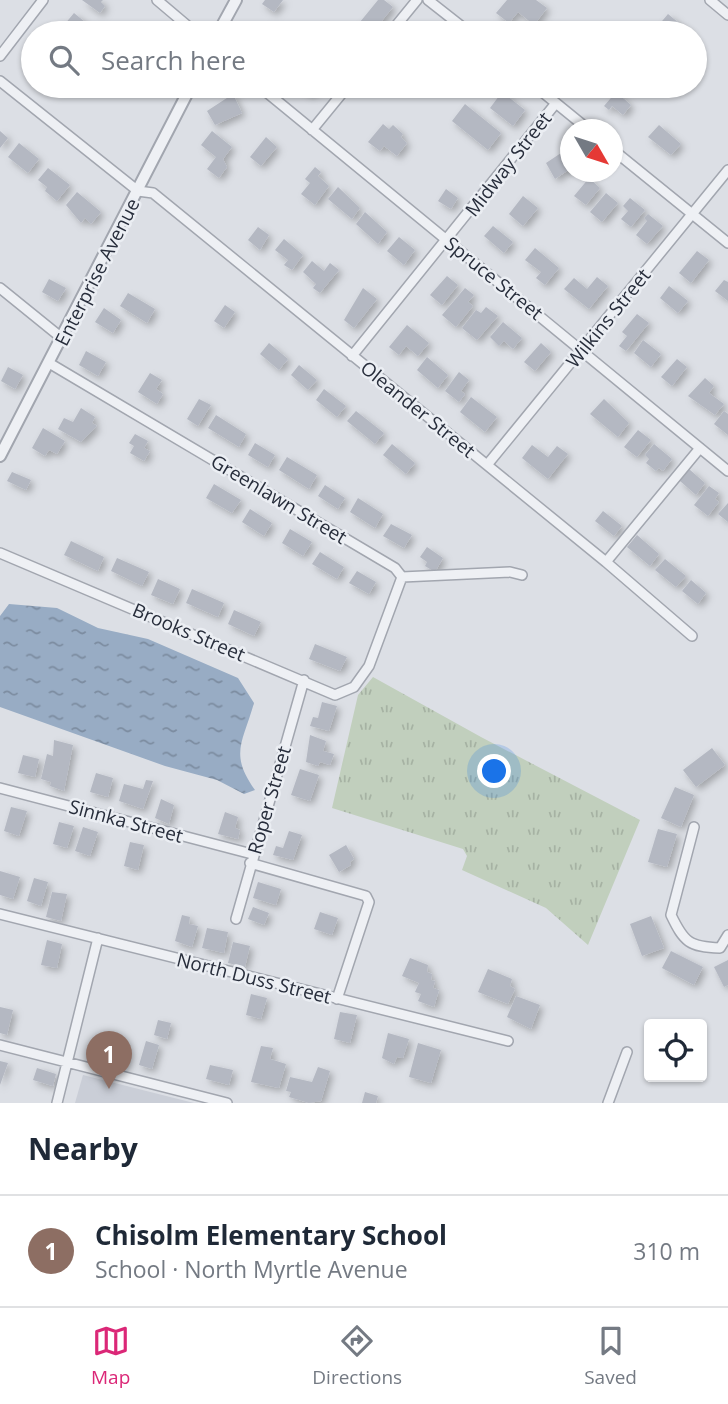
<!DOCTYPE html>
<meta charset="utf-8">
<style>
body{margin:0;font-family:"Open Sans",sans-serif;background:#f2f2f3;color:#1f2937}
.controls{position:absolute;right:21px;bottom:21px;display:grid;overflow:hidden;border-radius:7px;box-shadow:0 2px 5px #0004}
.controls button{width:63px;height:63px;display:grid;place-items:center;padding:0;border:0;border-bottom:2px solid #e0e1e3;background:#fff;color:#1f2937;font:35px sans-serif}
.compass{position:absolute;left:560px;top:119px;width:63px;height:63px;border-radius:50%;background:#fff;box-shadow:0 2px 5px #0004;rotate:129deg}
.you{position:absolute;left:495px;top:772px;width:24px;height:24px;margin:-18px;border:5px solid #fff;border-radius:50%;background:#1a73e8;box-shadow:0 0 0 10px #1a73e833}
.badge{display:grid;place-items:center;width:46px;height:46px;border-radius:50%;background:#db2777;color:#fff;font-size:23px;font-weight:700}
.pin{position:absolute;translate:-50% -58px;filter:drop-shadow(0 2px 4px #0008)}
.pin::after{content:'';position:absolute;top:37px;width:24px;height:21px;background:inherit;clip-path:polygon(0 0,100% 0,50% 100%)}
.list{margin:0;padding:0;list-style:none}
h2{display:flex;justify-content:space-between;align-items:center;height:91px;margin:0;padding:0 28px;font-size:30px}
h2 small{font-size:23px;font-weight:400;color:#747a83}
.list li{display:grid;grid-template-columns:46px 1fr auto;gap:21px;align-items:center;box-sizing:border-box;height:112px;padding:0 28px;border-top:2px solid #e0e1e3}
.list b{display:block;font-size:26px;white-space:nowrap}
.list p{margin:0;font-size:23px;white-space:nowrap;color:#747a83}
.list em{font-size:23px;font-style:normal;color:#747a83}
.icon{flex:none;width:38px;height:38px;fill:none;stroke:currentColor;stroke-width:2;stroke-linecap:round;stroke-linejoin:round}
.map{position:relative;flex:none;width:728px;height:1103px;overflow:hidden}
.search{position:absolute;background:#fff;box-shadow:0 2px 5px #0004;left:21px;right:21px;top:21px;height:77px;display:flex;align-items:center;gap:18px;box-sizing:border-box;padding:0 24px;border-radius:38px;color:#747a83;font-size:26px}
.sheet{height:203px;background:#fff}
nav{display:flex;justify-content:space-around;align-items:center;box-sizing:border-box;height:98px;border-top:2px solid #e0e1e3;background:#fff;font-size:19px;color:#747a83}
nav a{display:grid;justify-items:center;gap:4px}
nav .on{color:#db2777}
.map>svg:first-child{display:block}
.built{fill:#caced7}
.grass{fill:url(#grass-tufts)}
.water{fill:url(#water-ripples)}
.building{fill:#b4b8c2;filter:url(#shadow)}
.lines{fill:none;stroke-linecap:round;stroke-linejoin:round}
.minor-casing{stroke:#a2a6af;stroke-width:12}
.tertiary-casing{stroke:#a2a6af;stroke-width:14}
.minor{stroke:#eef0f4;stroke-width:9}
.tertiary{stroke:#eef0f4;stroke-width:10}
.labels{text-anchor:middle;stroke-width:5;stroke-linejoin:round;paint-order:stroke}
.street-label{font-size:19px;fill:#272d3b;stroke:#ebeef3}
</style>
<div class="map">
<svg width="728" height="1103" viewBox="0 0 728 1103">
<defs>
<pattern id="grass-tufts" width="24" height="20" patternUnits="userSpaceOnUse" patternTransform="scale(1.75)"><rect width="24" height="20" fill="#c1cfbd"/><path d="M3 7l-1-3M5 7V3M7 7l1-3M15 17l-1-3M17 17v-4M19 17l1-3" fill="none" stroke="#a6b2a3"/></pattern>
<pattern id="water-ripples" width="26" height="14" patternUnits="userSpaceOnUse" patternTransform="scale(1.75)"><rect width="26" height="14" fill="#98acc4"/><path d="M2 4q2-2 4 0t4 0M15 11q2-2 4 0t4 0" fill="none" stroke="#7c8ca0"/></pattern>
<filter id="shadow"><feDropShadow dx="3.5" dy="3.5" stdDeviation="3.5" flood-color="#0004"/></filter>
</defs>
<rect width="100%" height="100%" fill="#dcdfe5"/>
<!-- built -->
<path class="built" d="M83,1075L194,1103H75Z"/>
<!-- grass -->
<path class="grass" d="M373,677L481,737L640,820L588,945L546,908L462,870L467,856L463,849L332,808L358,695Z"/>
<!-- water -->
<path class="water" d="M9,604L57,608L98,628L148,639L238,678L254,703C243,742 229,754 255,790L244,794L217,780L165,766L0,707V616Z"/>
<!-- building -->
<path class="building" d="M82,0H103L101,2L105,6L100,13Z
M265,0H283L274,12L262,4Z
M378,0H384L393,7L376,28L373,26L370,30L373,33H351Z
M507,0H536L547,8L534,25L518,12L509,23L496,13Z
M74,13L85,22L76,33H56L52,30L59,22L64,25Z
M668,14L691,33H652Z
M265,24L279,33H258Z
M133,26L141,33H128Z
M299,86H318L310,95Z
M502,92L525,110L513,126L490,108Z
M616,92L631,105L623,115L612,106L609,110L604,106Z
M233,94L242,113L215,125L207,111Z
M465,104L501,133L488,150L452,121Z
M383,124L389,129L393,125L403,134L401,137L407,143L397,156L384,146L380,151L368,142Z
M659,125L681,144L671,155L648,137Z
M0,131L8,138L0,148Z
M212,131L232,147L223,159L227,167L219,178L207,169L216,157L201,145Z
M266,137L277,147L261,166L250,157Z
M19,143L39,159L28,173L8,157Z
M567,149L570,169L555,179L546,163Z
M315,167L321,172L318,176L329,186L315,205L301,194L310,183L305,179Z
M48,168L70,185L57,201L45,191L47,187L38,180Z
M589,178L600,188L586,205L574,196Z
M338,187L360,208L352,219L328,199Z
M446,189L458,198L451,209L438,201Z
M77,192L101,212L91,224L85,218L81,223L66,205Z
M606,193L618,203L602,222L590,212Z
M523,196L538,208L523,226L509,214Z
M630,198L645,210L631,227L621,219L628,211L623,206Z
M365,212L387,232L378,244L356,224Z
M648,214L663,226L647,244L636,235L647,221L644,218Z
M493,226L513,242L504,253L484,236Z
M258,227L269,235L260,250L248,240Z
M399,237L415,250L404,265L387,251Z
M284,239L303,255L292,270L284,265L288,260L275,250Z
M535,248L559,268L545,285L536,278L541,272L525,260Z
M697,251L709,260L691,283L679,273Z
M312,261L324,271L330,263L339,270L320,293L313,288L316,284L303,272Z
M447,276L458,285L442,305L430,295Z
M597,277L608,286L589,309L564,289L574,278L587,289Z
M49,279L66,288L58,301L42,292Z
M724,280L728,282V301L715,291Z
M669,286L688,301L678,313L660,298Z
M363,288L377,299L354,328L344,320Z
M465,288L474,295L468,302L473,306L456,327L442,315Z
M128,293L155,309L147,323L120,306Z
M225,305L235,312L224,328L214,321Z
M486,307L498,316L477,340L462,328L476,310L481,313Z
M104,308L121,320L113,333L95,322Z
M637,314L649,323L626,351L619,346L627,336L622,332Z
M503,322L522,338L513,349L504,341L499,346L490,337Z
M407,325L429,343L418,356L406,346L399,355L389,347Z
M643,340L661,354L651,367L634,353Z
M269,343L288,359L279,370L260,354Z
M541,343L551,352L535,371L524,362Z
M86,351L106,362L98,376L79,365Z
M427,357L448,375L438,388L417,370Z
M677,359L687,367L672,386L661,377Z
M299,365L317,380L308,390L291,375Z
M8,367L23,375L15,389L1,381Z
M459,372L469,380L461,391L465,394L459,402L445,391Z
M150,373L162,380L156,389L163,394L157,404L138,392Z
M705,378L714,386L709,393L724,404L715,415L688,396Z
M324,389L346,406L337,417L316,400Z
M471,397L497,417L485,432L460,412Z
M199,399L211,405L198,426L187,419Z
M604,399L629,423L618,437L590,414Z
M81,408L95,417L92,423L97,426L81,442L58,429L64,418L73,422Z
M356,411L384,433L375,444L347,421Z
M724,411L728,414V435L714,424Z
M216,415L246,434L239,447L208,428Z
M43,428L65,441L57,454L49,450L45,456L32,448Z
M638,430L651,440L637,457L624,447Z
M135,434L148,441L144,448L150,451L144,461L130,453L134,446L129,443Z
M255,443L275,455L268,467L248,455Z
M392,444L415,463L406,474L383,455Z
M654,444L672,459L663,471L659,468L656,471L646,463L649,459L645,455Z
M532,445L548,457L557,446L568,454L548,479L522,458Z
M287,457L317,475L309,489L279,470Z
M689,469L705,483L696,495L680,481Z
M12,472L31,480L26,490L7,481Z
M214,484L241,500L232,513L206,498Z
M325,485L345,498L338,509L318,496Z
M709,486L719,493L715,499L719,502L708,516L694,505Z
M358,498L383,514L375,528L350,512Z
M728,503V522L718,514Z
M250,509L272,523L264,536L242,522Z
M603,511L622,526L614,536L595,521Z
M391,524L412,535L404,548L383,536Z
M290,529L312,542L303,556L282,543Z
M637,535L659,554L650,566L627,547Z
M71,541L104,557L98,571L64,555Z
M427,547L443,558L435,572L425,566L427,562L420,557Z
M320,552L344,567L337,579L312,564Z
M117,558L149,572L142,586L111,571Z
M665,559L686,576L676,587L655,570Z
M357,571L376,582L369,594L349,583Z
M158,579L180,589L173,604L151,595Z
M691,580L706,593L698,604L682,591Z
M192,589L224,603L218,617L186,603Z
M234,610L261,622L254,636L228,624Z
M315,644L347,657L340,671L309,659Z
M322,702L337,706L329,731L310,726L313,717L318,718Z
M310,735L326,741L323,751L334,754L330,765L320,762L318,766L306,762Z
M54,740L73,745L64,791L50,786L51,782L41,779L47,754L53,756Z
M712,748L725,765L696,787L683,770Z
M23,755L39,759L35,777L18,773Z
M300,769L319,775L310,801L291,795Z
M96,773L113,778L108,797L90,792Z
M146,780L153,781L143,809L119,801L124,784L143,789Z
M675,787L694,795L681,827L661,818Z
M161,799L174,805L169,824L155,818Z
M11,807L27,811L19,836L4,831Z
M225,812L238,817L235,828L240,830L238,839L218,834Z
M59,822L74,826L67,848L53,844Z
M83,827L98,832L90,856L75,851Z
M658,829L677,834L667,867L648,862Z
M289,831L302,835L293,860L273,855L276,846L283,848Z
M130,842L144,845L138,870L124,866Z
M346,845L354,859L350,862L351,865L339,872L329,855Z
M0,871L20,877L13,899L0,895Z
M34,878L48,882L41,906L27,901Z
M258,882L281,889L276,905L253,898Z
M52,892L67,894L61,921L46,917Z
M253,907L269,913L264,925L248,919Z
M320,912L338,918L332,935L314,929Z
M182,915L190,917L189,924L198,926L192,947L175,941Z
M651,916L664,948L642,956L630,924Z
M207,928L228,932L224,953L202,948Z
M47,940L62,944L57,968L41,965Z
M233,942L250,946L245,967L228,963Z
M671,951L703,967L694,985L662,968Z
M410,958L428,965L427,972L432,974L431,980L435,981L433,988L439,990L434,1007L418,1001L421,994L415,992L419,983L402,976Z
M728,960V985L724,987L714,967Z
M488,969L512,979L510,986L515,989L508,1004L478,992Z
M251,994L267,998L261,1019L246,1015Z
M516,996L540,1005L531,1029L507,1017Z
M0,1007L13,1010L7,1035L0,1033Z
M340,1012L357,1015L350,1043L334,1039Z
M158,1020L171,1023L167,1039L154,1035Z
M388,1033L409,1039L403,1058L397,1057L394,1064L382,1058Z
M146,1041L159,1045L152,1069L139,1065Z
M418,1043L441,1050L431,1083L409,1077Z
M261,1046L273,1048L270,1059L286,1064L279,1088L251,1082Z
M0,1061L8,1063L0,1085Z
M210,1065L233,1070L229,1085L206,1079Z
M318,1067L330,1071L321,1101L309,1103L289,1097L291,1092L286,1091L290,1077L312,1082Z
M37,1068L56,1074L53,1086L33,1080Z
M365,1092L378,1096L376,1103H362Z"/>
<g class="lines">
<defs>
<path id="minor" d="M157,0L196,33
M428,0L470,33
M710,0L728,15
M390,33L417,0
M0,56L43,0
M0,81L138,191L153,193L606,562L692,636
M259,86L728,471
M535,86L589,130
M312,130L348,86
M612,149L728,243
M0,288L63,339
M352,356L556,103
M49,363L395,568L402,577
M487,465L728,170
M0,553L335,695L354,687L369,666L402,577
M606,562L700,448
M402,577L510,572L522,575
M0,788L252,854
M694,827L671,915C684,942 689,947 720,948L728,935
M250,863L366,896L369,902L337,999
M0,914L508,1041
M236,919L304,680
M0,1045L227,1103
M57,1103L98,938
M608,1103L627,1052"/>
<path id="tertiary" d="M218,33L236,0
M0,456L191,86"/>
</defs>
<!-- minor casing -->
<use href="#minor" class="minor-casing"/>
<!-- tertiary casing -->
<use href="#tertiary" class="tertiary-casing"/>
<!-- minor -->
<use href="#minor" class="minor"/>
<!-- tertiary -->
<use href="#tertiary" class="tertiary"/>
</g>
<g class="labels">
<!-- street labels -->
<g class="street-label">
<text transform="translate(508 164) rotate(-52)" y="7">Midway Street</text>
<text transform="translate(97 272) rotate(-63)" y="7">Enterprise Avenue</text>
<text transform="translate(494 278) rotate(39)" y="7">Spruce Street</text>
<text transform="translate(608 318) rotate(-51)" y="7">Wilkins Street</text>
<text transform="translate(418 409) rotate(39)" y="7">Oleander Street</text>
<text transform="translate(279 499) rotate(31)" y="7">Greenlawn Street</text>
<text transform="translate(189 632) rotate(23)" y="7">Brooks Street</text>
<text transform="translate(269 800) rotate(-74)" y="7">Roper Street</text>
<text transform="translate(126 821) rotate(15)" y="7">Sinnka Street</text>
<text transform="translate(254 978) rotate(14)" y="7">North Duss Street</text>
</g>
</g>
</svg>
<div class="controls">
<button><svg class="icon" aria-label="locate" viewBox="0 0 24 24"><circle cx="12" cy="12" r="6"/><path d="M12 2v4M12 18v4M2 12h4M18 12h4"/></svg></button>
</div>
<svg class="compass" viewBox="-18 -18 36 36"><path d="M0-13l5 13h-10z" fill="#e53935"/><path d="M0 13l5-13h-10z" fill="#747a83"/></svg>
<div class="you"></div>
<div class="pin badge" style="left:109px;top:1089px;background:#8d6e63">1</div>
<div class="search"><svg class="icon" aria-label="search" viewBox="0 0 24 24"><circle cx="10" cy="10" r="6"/><path d="M15 15l6 6"/></svg>Search here</div>
</div>
<section class="sheet">
<h2>Nearby<small></small></h2>
<ul class="list">
<li><span class="badge" style="background:#8d6e63">1</span><div><b>Chisolm Elementary School</b><p>School · North Myrtle Avenue</p></div><em>310 m</em></li>
</ul>
</section>
<nav>
<a class="on"><svg class="icon" aria-label="map" viewBox="0 0 24 24"><path d="M3 6l6-2 6 2 6-2v14l-6 2-6-2-6 2zM9 4v14M15 6v14"/></svg>Map</a>
<a><svg class="icon" aria-label="directions" viewBox="0 0 24 24"><path d="M12 3l9 9-9 9-9-9zM9 14v-3h6M13 9l2 2-2 2"/></svg>Directions</a>
<a><svg class="icon" aria-label="saved" viewBox="0 0 24 24"><path d="M7 4h10v16l-5-4-5 4z"/></svg>Saved</a>
</nav>
